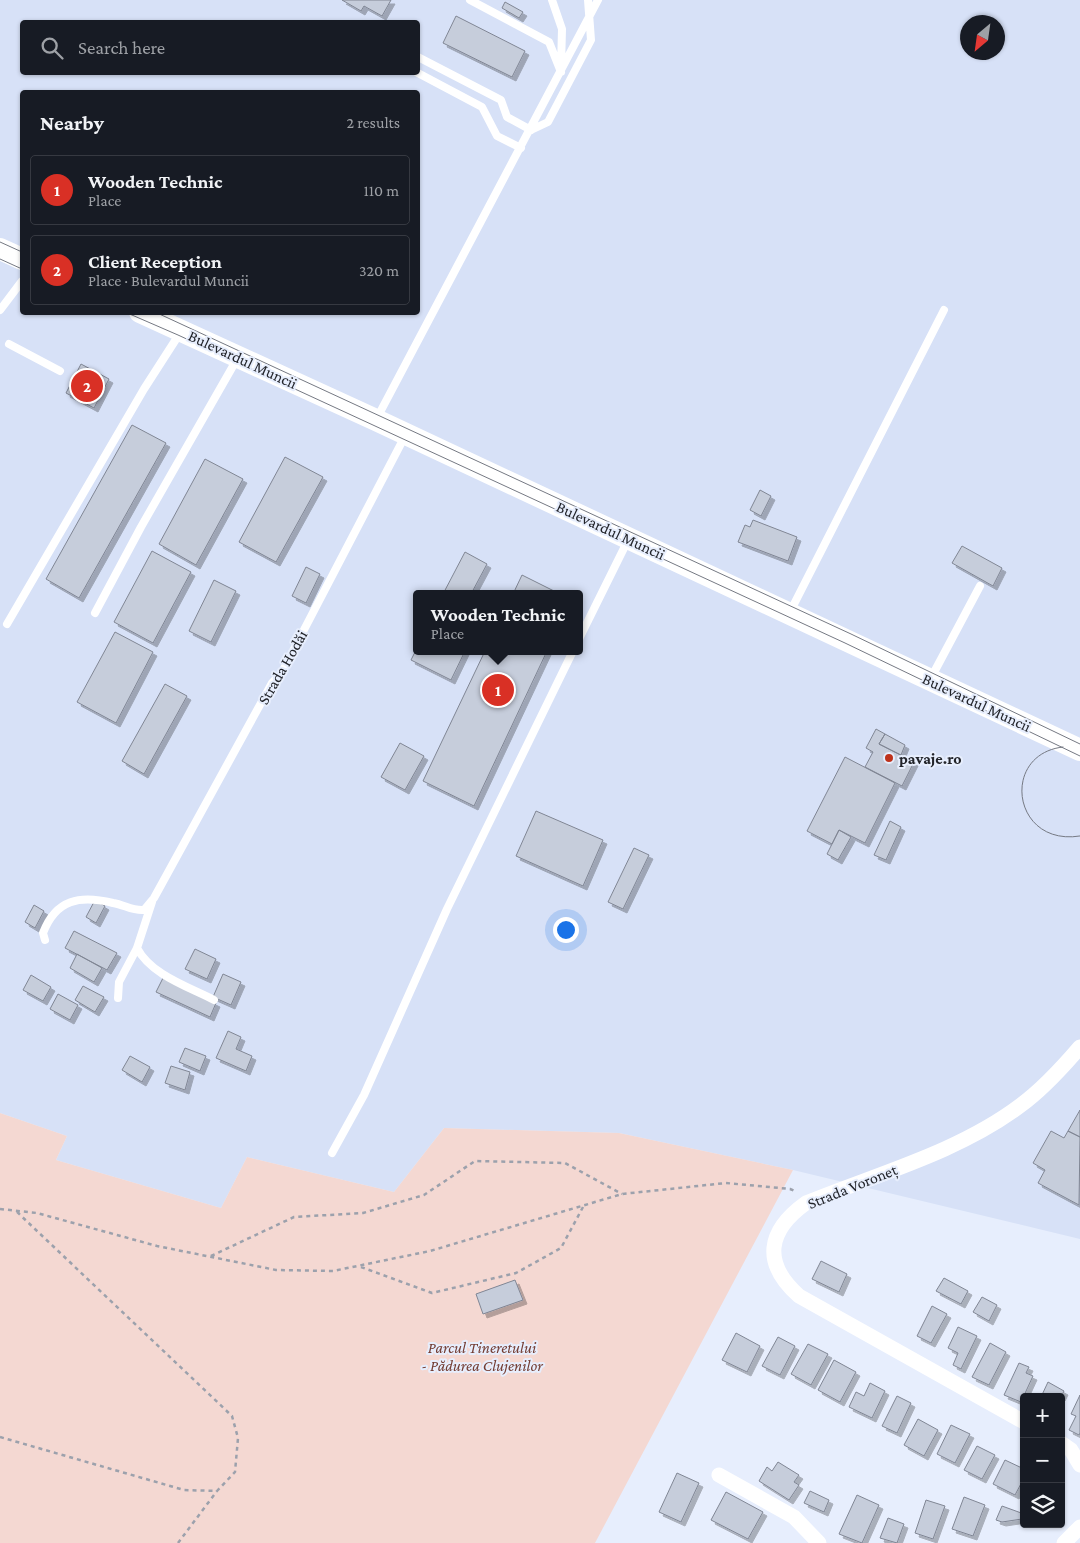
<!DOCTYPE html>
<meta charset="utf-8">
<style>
body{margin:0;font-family:"Crimson Pro",serif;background:#242831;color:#f1f3f6}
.controls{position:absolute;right:15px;bottom:15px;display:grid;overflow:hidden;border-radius:5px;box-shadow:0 1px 4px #0004}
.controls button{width:45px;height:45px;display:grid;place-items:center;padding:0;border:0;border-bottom:1px solid #363941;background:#171b24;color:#f1f3f6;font:25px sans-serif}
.compass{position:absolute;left:960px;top:15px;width:45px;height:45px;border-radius:50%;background:#171b24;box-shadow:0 1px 4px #0004;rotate:209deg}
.you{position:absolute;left:565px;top:929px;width:18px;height:18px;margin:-12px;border:4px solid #fff;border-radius:50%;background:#1a73e8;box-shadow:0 0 0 8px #1a73e833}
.badge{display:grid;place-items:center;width:32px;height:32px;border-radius:50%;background:#d93025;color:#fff;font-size:16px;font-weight:700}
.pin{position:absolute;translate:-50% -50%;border:2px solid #fff;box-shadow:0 1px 5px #0006}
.popup{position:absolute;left:413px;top:590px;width:170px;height:65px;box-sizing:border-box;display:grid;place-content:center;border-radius:5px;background:#171b24;filter:drop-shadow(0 1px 4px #0005);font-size:16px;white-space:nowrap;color:#9ea1a6}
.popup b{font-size:19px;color:#f1f3f6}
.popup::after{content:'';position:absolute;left:50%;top:100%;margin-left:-10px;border:10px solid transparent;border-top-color:#171b24}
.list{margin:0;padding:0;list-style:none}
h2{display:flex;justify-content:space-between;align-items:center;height:65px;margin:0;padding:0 20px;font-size:21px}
h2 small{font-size:16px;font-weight:400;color:#9ea1a6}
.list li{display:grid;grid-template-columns:32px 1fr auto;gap:15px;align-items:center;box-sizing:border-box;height:70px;margin:0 10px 10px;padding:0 10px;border:1px solid #363941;border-radius:5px}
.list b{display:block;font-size:19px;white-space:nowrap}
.list p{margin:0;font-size:16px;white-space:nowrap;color:#9ea1a6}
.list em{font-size:16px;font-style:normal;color:#9ea1a6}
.icon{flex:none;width:28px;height:28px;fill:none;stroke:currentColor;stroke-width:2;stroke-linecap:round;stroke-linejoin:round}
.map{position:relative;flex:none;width:1080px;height:1543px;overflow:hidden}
.search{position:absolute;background:#171b24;box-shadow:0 1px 4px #0004;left:20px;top:20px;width:400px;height:55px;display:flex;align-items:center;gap:12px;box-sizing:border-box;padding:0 18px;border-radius:5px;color:#9ea1a6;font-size:19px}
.panel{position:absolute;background:#171b24;box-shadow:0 1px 4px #0004;left:20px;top:90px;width:400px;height:225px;border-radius:5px}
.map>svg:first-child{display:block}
.built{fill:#d7e1f7;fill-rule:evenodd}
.green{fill:#f4d8d2}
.building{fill:#c6cddb;stroke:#808694;filter:url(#shadow)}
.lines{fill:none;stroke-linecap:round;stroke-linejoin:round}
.path{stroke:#9ca1ac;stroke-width:2.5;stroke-dasharray:4 4;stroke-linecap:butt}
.lane{stroke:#fff;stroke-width:8}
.street{stroke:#fff;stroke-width:15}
.primary{stroke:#fff;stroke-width:22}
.tram{stroke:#757983;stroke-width:1}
.poi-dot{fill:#be321b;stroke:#e7eefd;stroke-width:2}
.labels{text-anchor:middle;stroke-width:4;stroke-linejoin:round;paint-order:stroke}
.street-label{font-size:16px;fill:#22242a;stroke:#e7eefd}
.poi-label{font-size:16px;font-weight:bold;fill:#22242a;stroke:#e7eefd;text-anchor:start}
.park-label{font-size:16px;font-style:italic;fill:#733c32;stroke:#e7eefd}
</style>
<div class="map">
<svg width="1080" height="1543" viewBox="0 0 1080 1543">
<defs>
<filter id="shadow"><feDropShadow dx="4" dy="4" stdDeviation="0" flood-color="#0004"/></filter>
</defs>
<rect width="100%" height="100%" fill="#e7eefd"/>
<!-- built -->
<path class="built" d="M0,0H1080V1239L793,1170L619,1133L444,1128L394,1192L247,1157L221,1208L56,1160L67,1136L0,1113ZM22,22H418V72H22ZM968,22H998V52H968ZM22,92H418V312H22ZM417,594H579V651H417Z"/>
<!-- green -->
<path class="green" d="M0,1113L67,1136L56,1160L221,1208L247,1157L394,1192L444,1128L619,1133L793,1170L595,1543H0Z"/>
<!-- building -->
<path class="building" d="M342,0H391L382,16L364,6L361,11Z
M505,2L523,12L519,18L502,8Z
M456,16L525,51L512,77L443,43Z
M81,364L109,379L94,408L66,393Z
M132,425L166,443L79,598L46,579Z
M285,457L323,477L276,562L239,542Z
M205,459L243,479L196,565L159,544Z
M760,490L771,496L761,516L750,510Z
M753,520L797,537L788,561L738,542L745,525L750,527Z
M962,546L1002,568L993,586L952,563Z
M152,551L191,572L153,643L114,622Z
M465,552L487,564L471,594H443Z
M306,567L320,574L306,603L292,596Z
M522,575L560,594H513Z
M214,580L236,591L211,642L189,631Z
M115,632L153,652L116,723L77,702Z
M417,648V651H465L451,680L411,660Z
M485,651H547L474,806L423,781Z
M165,684L187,696L144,774L122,761Z
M876,729L885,734L879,744L914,762L902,786L865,767L873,752L866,748Z
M885,734L905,745L901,755L879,744Z
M400,743L424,756L405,790L381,777Z
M845,757L895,783L865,843L839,830L832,844L807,831Z
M536,811L603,840L583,886L516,856Z
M890,821L901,827L886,860L874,855Z
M839,830L851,837L838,860L827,854Z
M634,848L649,855L623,909L608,902Z
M95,900L105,906L96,923L86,917Z
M34,905L44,911L35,928L25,922Z
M74,931L117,953L107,970L65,948Z
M195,949L216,959L207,979L185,969Z
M77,954L102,968L94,982L70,968Z
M223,974L241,982L231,1005L213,997Z
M31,975L51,987L43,1001L23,990Z
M163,978L216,1003L210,1017L156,992Z
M83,986L104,997L95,1012L75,1000Z
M58,994L78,1005L70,1020L50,1009Z
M228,1031L241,1037L236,1049L252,1056L246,1071L216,1058Z
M185,1048L206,1056L200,1071L179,1062Z
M130,1056L150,1067L142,1082L122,1070Z
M171,1066L190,1072L185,1090L165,1083Z
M1080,1110V1137L1068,1131Z
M1051,1131L1064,1138L1068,1131L1080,1137L1079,1205L1038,1183L1045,1170L1033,1163Z
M821,1261L847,1274L839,1292L812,1279Z
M944,1278L968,1291L961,1304L936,1291Z
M515,1280L523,1300L483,1314L476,1294Z
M982,1297L997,1305L989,1321L973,1312Z
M932,1306L947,1314L931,1343L917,1336Z
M958,1327L977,1336L961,1369L953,1365L958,1353L948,1348Z
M736,1333L760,1346L747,1372L722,1360Z
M778,1337L795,1346L780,1375L762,1366Z
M990,1343L1006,1352L989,1385L972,1377Z
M808,1344L828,1354L811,1385L791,1374Z
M834,1360L856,1372L840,1402L818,1390Z
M1019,1363L1029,1367L1026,1373L1033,1376L1021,1402L1004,1395Z
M1048,1382L1064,1391L1061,1397H1041Z
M870,1383L885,1391L872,1418L849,1407L856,1392L864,1396Z
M1080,1395V1433L1079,1435L1069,1430L1076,1416L1071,1414Z
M897,1396L911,1403L897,1433L882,1426Z
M918,1419L938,1430L924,1456L904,1445Z
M951,1425L970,1434L955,1463L937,1454Z
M977,1446L995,1455L982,1479L964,1470Z
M1005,1460L1024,1469V1478L1015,1495L993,1484Z
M778,1462L799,1475L794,1482L799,1485L789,1500L759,1481L767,1467L772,1471Z
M677,1473L699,1483L681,1522L659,1512Z
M810,1491L829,1500L824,1512L804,1503Z
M726,1492L763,1512L748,1539L711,1520Z
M857,1495L879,1505L862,1543L839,1534Z
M964,1497L985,1505L973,1536L952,1529Z
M926,1500L945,1506L933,1539L915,1533Z
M1002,1506L1024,1514L1022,1519L1002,1522L996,1520Z
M888,1518L904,1524L897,1543L880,1538Z"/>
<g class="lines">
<!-- path -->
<path class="path" d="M0,1209L37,1213L157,1246L276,1270L333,1271L430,1251L622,1194L726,1183L790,1189L797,1192
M211,1256L294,1217L363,1213L424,1195L475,1161L565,1163L622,1194
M361,1267L432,1293L516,1273L561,1248L583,1207
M0,1437L184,1490L217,1491L235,1472L238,1438L232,1416L16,1211
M178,1543L217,1491"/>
<!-- lane -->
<path class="lane" d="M470,0L549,42L561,72
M552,0L562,29L561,67
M418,57L501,100L507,117L531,130
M416,72L482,107L497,136L521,148
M531,130L548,122L591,40L588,0
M0,310L22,281
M9,344L60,371
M377,418L598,0
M790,612L944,310
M95,613L141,527L237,359
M7,624L144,389L180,333
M579,639L628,540
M931,678L980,586
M45,940L43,933C56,899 80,895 113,903C125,905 132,911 144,910L154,898L272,683L282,672L405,436
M137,948C151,975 189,987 214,1000
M118,998L119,982L137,948L152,902
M332,1153L364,1095L447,909L573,651"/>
<!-- street -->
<path class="street" d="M1024,1422L799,1296C762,1263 767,1231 806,1203C877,1174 959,1152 1021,1105C1043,1089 1062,1068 1080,1047
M1061,1443L1071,1450L1080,1465
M719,1475L794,1517L819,1543
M1064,1543L1080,1527"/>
<!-- primary -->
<path class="primary" d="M0,249L22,259
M140,312L376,420L1080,750"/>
<!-- tram -->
<path class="tram" d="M0,242L22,252
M0,259L22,269
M125,312L178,335L845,643L1080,756
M155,312L851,634L1080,744
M1063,747C1000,754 1012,847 1080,836"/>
</g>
<!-- markers -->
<circle class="poi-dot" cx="889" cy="758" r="5"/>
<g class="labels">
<!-- street labels -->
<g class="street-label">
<text transform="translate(243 359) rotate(25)" y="6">Bulevardul Muncii</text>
<text transform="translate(611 530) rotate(25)" y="6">Bulevardul Muncii</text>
<text transform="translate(282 667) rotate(-60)" y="6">Strada Hodăi</text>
<text transform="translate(977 702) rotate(25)" y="6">Bulevardul Muncii</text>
<text transform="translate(852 1186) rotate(-22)" y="6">Strada Voroneț</text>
</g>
<!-- poi labels -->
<g class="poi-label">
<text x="899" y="764">pavaje.ro</text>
</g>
<!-- park labels -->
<g class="park-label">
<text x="482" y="1353">Parcul Tineretului<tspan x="482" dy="18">- Pădurea Clujenilor</tspan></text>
</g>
</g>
</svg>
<div class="controls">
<button>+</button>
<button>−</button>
<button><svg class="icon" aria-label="layers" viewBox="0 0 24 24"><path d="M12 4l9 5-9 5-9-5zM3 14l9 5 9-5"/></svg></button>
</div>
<svg class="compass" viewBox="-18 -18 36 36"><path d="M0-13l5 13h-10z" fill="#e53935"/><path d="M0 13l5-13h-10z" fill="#9ea1a6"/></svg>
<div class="you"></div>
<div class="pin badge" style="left:498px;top:690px">1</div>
<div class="popup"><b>Wooden Technic</b>Place</div>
<div class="pin badge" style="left:87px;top:386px">2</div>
<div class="search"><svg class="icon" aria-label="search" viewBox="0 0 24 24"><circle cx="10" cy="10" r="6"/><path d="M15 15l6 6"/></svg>Search here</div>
<section class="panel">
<h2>Nearby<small>2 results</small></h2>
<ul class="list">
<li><span class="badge">1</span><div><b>Wooden Technic</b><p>Place</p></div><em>110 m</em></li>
<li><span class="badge">2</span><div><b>Client Reception</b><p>Place · Bulevardul Muncii</p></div><em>320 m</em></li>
</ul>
</section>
</div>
